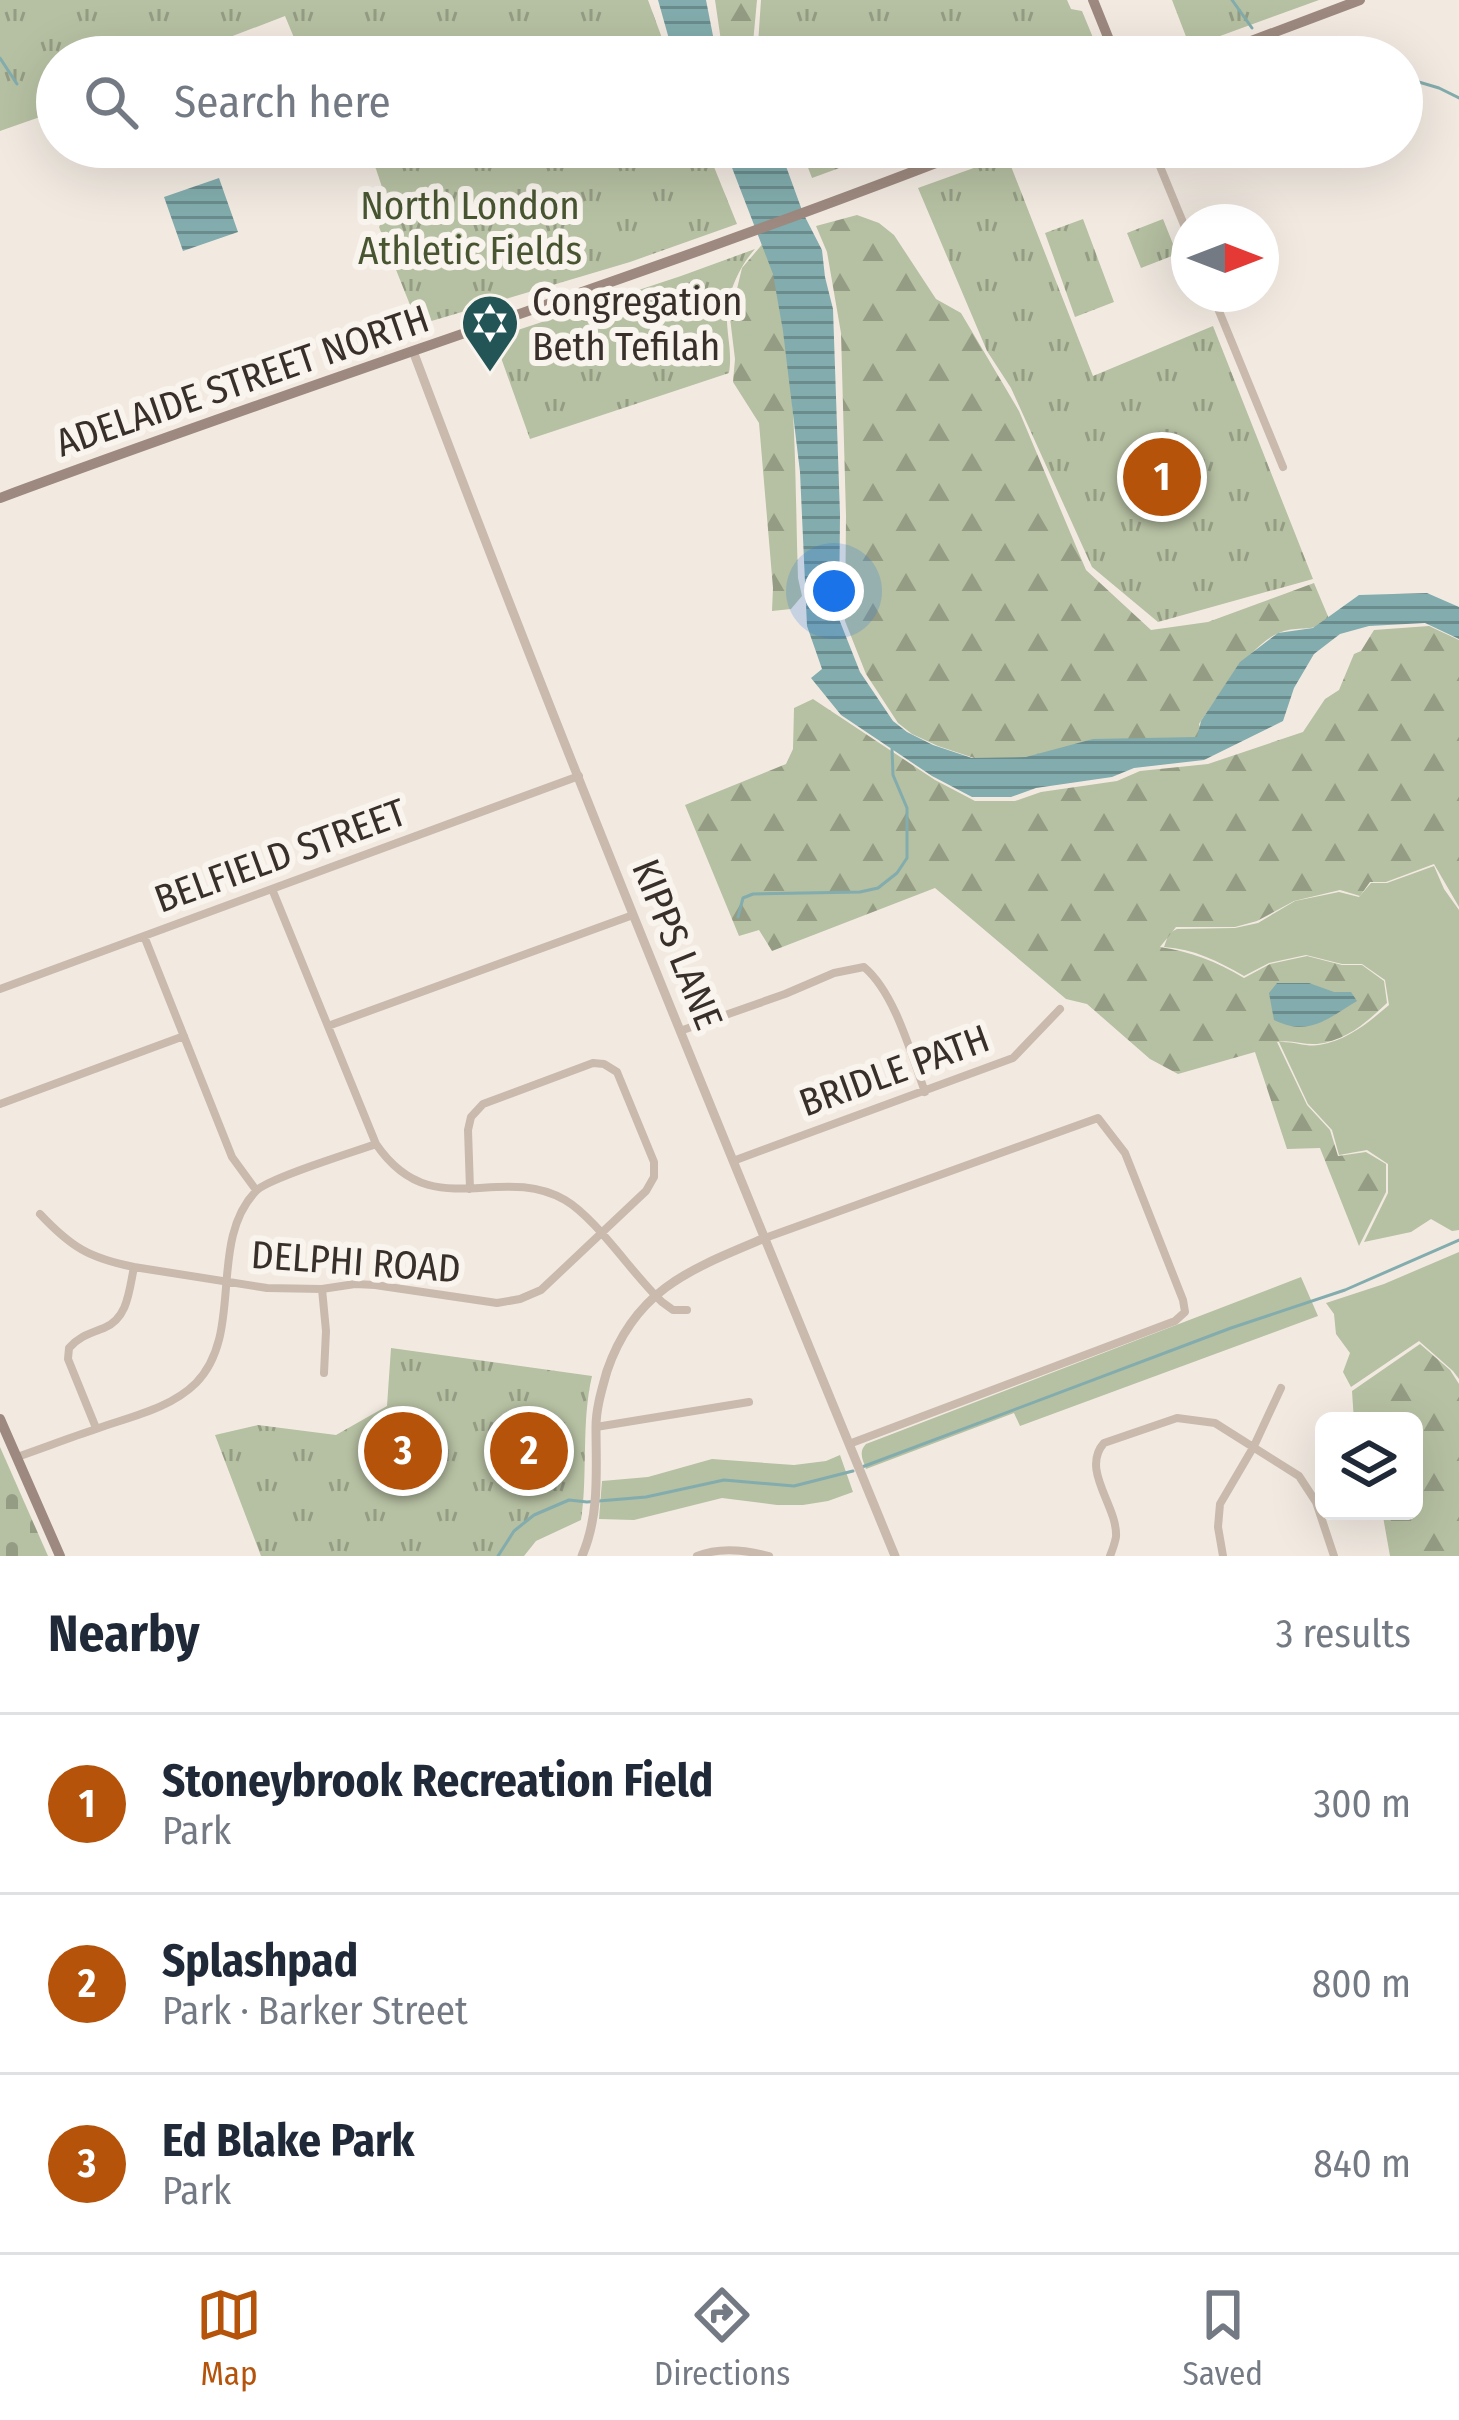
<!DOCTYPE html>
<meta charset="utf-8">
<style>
body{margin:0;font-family:"Fira Sans Condensed",sans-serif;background:#f6f6f7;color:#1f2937}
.controls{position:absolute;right:36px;bottom:36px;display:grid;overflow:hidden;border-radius:18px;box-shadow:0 12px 48px #0002}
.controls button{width:108px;height:108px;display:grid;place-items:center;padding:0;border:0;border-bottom:3px solid #e0e1e3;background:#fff;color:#1f2937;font:60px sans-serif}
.compass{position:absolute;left:1171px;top:204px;width:108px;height:108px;border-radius:50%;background:#fff;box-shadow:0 12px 48px #0002;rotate:90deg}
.you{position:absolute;left:834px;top:591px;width:42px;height:42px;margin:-30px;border:9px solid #fff;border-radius:50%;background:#1a73e8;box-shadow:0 0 0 18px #1a73e833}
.badge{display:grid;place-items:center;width:78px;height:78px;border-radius:50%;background:#b45309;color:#fff;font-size:39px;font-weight:700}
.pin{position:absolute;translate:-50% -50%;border:6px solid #fff;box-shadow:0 3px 12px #0006}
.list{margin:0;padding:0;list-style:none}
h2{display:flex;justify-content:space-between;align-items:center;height:156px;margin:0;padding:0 48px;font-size:51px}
h2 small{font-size:39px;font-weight:400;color:#747a83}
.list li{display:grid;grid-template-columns:78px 1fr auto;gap:36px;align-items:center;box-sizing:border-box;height:180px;padding:0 48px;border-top:3px solid #e0e1e3}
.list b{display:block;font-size:45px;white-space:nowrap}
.list p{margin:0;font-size:39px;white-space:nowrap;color:#747a83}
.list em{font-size:39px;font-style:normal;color:#747a83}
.icon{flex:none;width:66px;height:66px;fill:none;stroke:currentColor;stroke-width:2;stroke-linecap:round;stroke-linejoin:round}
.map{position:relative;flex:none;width:1459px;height:1556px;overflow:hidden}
.search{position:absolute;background:#fff;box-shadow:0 12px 48px #0002;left:36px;right:36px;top:36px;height:132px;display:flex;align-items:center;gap:30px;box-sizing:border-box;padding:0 42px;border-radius:66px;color:#747a83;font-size:45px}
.sheet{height:696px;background:#fff}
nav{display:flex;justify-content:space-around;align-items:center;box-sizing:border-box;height:168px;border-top:3px solid #e0e1e3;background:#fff;font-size:33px;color:#747a83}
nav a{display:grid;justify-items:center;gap:6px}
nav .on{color:#b45309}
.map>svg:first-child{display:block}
.grass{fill:#b6c0a2}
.forest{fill:url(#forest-firs)}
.cemetery{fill:url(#cemetery-stones)}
.park{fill:url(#park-tufts)}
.water{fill:url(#water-rules)}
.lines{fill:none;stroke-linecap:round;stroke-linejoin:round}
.stream{stroke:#82acad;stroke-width:3}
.minor{stroke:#c9baad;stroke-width:8}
.tertiary{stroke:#c9baad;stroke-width:9}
.secondary{stroke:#9d897f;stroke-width:10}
.labels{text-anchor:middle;stroke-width:12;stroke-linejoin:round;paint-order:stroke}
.park-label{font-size:39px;fill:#485531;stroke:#f9f4ed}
.poi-label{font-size:39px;fill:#382f2b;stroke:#f9f4ed;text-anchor:start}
.street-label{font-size:39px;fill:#382f2b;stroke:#f9f4ed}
</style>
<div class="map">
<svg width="1459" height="1556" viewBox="0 0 1459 1556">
<defs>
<pattern id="forest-firs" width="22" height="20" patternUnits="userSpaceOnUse" patternTransform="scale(3)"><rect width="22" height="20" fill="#b6c0a2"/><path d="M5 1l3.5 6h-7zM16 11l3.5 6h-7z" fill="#959c84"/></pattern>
<pattern id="cemetery-stones" width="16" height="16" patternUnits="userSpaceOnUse" patternTransform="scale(3)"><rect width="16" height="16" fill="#b6c0a2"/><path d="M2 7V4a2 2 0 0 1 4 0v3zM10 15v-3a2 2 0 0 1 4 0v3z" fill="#959c84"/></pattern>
<pattern id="park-tufts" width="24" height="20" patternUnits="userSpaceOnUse" patternTransform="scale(3)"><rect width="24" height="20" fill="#b6c0a2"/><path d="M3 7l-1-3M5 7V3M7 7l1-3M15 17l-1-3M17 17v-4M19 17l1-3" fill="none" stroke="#959c84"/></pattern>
<pattern id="water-rules" width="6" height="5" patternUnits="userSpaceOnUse" patternTransform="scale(3)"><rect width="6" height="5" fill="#82acad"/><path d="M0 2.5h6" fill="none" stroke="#6b8c8d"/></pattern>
</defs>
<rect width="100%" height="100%" fill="#f2eae1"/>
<!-- grass -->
<path class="grass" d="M1434,866L1444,889L1459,910V1230L1452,1231L1431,1219L1411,1232L1364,1242L1388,1193V1164L1367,1150L1339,1155L1332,1130L1308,1104L1279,1042C1293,1041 1306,1047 1319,1045C1348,1040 1368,1023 1389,1005L1385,980L1362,964H1342L1306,955L1269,963L1244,976C1218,961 1194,949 1164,947L1169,933L1177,929L1235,928L1258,923L1295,901L1339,892L1359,897L1371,883H1387Z
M1459,1252V1379L1453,1371L1419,1341L1351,1387L1343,1372L1350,1353L1336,1334L1334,1314L1326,1303L1384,1284Z
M1301,1277L1318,1316L1020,1426L1014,1413L866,1469C863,1460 858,1452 866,1444Z
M840,1455L853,1492L828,1501L803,1505H777L722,1498L634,1520L599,1519L602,1481L648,1477L712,1459L794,1465L826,1461Z"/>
<!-- forest -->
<path class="forest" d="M715,0H757L753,43L759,57H727L722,48Z
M857,215L879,223L894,235L936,299L961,313L1019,411L1086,570L1151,630L1208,622L1314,583L1330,621C1311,632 1302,626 1284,631C1252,640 1217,698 1199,724L1202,738L1030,758L977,759L938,746L912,734L898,723L866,674L845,621L846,516L841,333L827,252L816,226Z
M765,241C799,347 794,467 798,578L802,596L791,609L772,611L773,588L759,423L733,382L735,359L730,318L742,268Z
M1429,626L1459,640V907L1434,864L1386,882H1370L1360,896L1340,890L1294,901L1257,921L1235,927H1176L1160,947C1191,952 1216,961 1244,978L1270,964L1307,956L1342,965H1362L1384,981L1387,1003C1367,1022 1346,1041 1317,1044C1303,1045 1291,1039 1277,1042L1307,1105L1330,1130L1338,1156L1366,1152L1386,1164V1192L1359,1246L1320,1148L1287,1149L1255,1052L1178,1074L1150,1059L1087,1004L1066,999L935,888L772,951L759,930L739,936L685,805L786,764L793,749L794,708L813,699L935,780L975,801H1015L1041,792L1117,781L1140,771L1208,764L1303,732L1325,699L1339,690L1354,654L1361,651L1374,630Z
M1420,1344L1450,1370L1459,1384V1556H1390L1382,1511H1414V1421H1354L1352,1391Z"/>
<!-- cemetery -->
<path class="cemetery" d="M0,1447L48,1556H0Z"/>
<!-- park -->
<path class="park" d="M0,0H648L669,57H302L285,16L178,57H57V111L0,131Z
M761,0H1067L1071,9L1082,11L1101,57H763L758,44Z
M1172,0H1319L1190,47Z
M361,147H706L737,224L630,262L418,325L379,227L389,208L376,169Z
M800,147H897L812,178Z
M1007,156L1093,376L1213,326L1313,579L1158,622L1092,567L1011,388L987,351L918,188Z
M1083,219L1114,302L1075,317L1045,233Z
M1163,219L1177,254L1141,268L1127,233Z
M755,249C738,268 726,296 727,322C728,341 732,354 729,373L530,439L494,338L681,276Z
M391,1348L592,1376C581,1423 588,1472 581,1520L536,1541L524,1556H261L215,1435L258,1425L336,1435L387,1406Z"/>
<!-- water -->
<path class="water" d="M658,0H706L715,46L721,57H680L669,39Z
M724,147H779L803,213L822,250L825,277L833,309L840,514L839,619L860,672L893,721L907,732L933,745L972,758L1026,757L1093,739L1197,737L1201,721L1240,662L1278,633L1313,628L1359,595L1427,593L1459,607V639L1425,623L1369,626L1340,634L1314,654L1294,688L1283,721L1204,760L1134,768L1112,777L1036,788L1011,797H972L932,776L841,715L811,678L822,669L807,626L800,472L783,331L773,274Z
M219,178L238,232L183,251L164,197Z
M1277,983H1309L1334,992H1351L1357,1001C1327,1019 1309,1037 1274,1020L1269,993Z"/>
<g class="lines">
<!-- stream -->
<path class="stream" d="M1232,0L1252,28
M1262,42L1279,56L1327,57
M0,58L17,84
M1402,77L1439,88L1459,98
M738,917L743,898L753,894L860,892L878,888L897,873L907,858V808L893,775L892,749
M862,1467L1231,1328L1345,1290L1459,1240
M498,1556L514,1531L534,1515L569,1500L587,1502L646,1497L724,1480L794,1486L853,1471"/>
<!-- minor -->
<path class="minor" d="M1152,147L1189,237
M1212,294L1283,467
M272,889L376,1144C432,1226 498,1162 565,1200C596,1218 633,1275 662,1302L673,1310H687
M144,936L232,1157L256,1190
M0,989L579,776
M328,1026L633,915
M680,1031L785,994L834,973L864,967C895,993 911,1054 925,1092
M0,1104L184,1036
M733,1161L1013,1058L1060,1009
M40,1214C71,1247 89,1258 134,1267
M765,1238L1098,1118L1125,1153L1183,1300L1185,1312L1175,1321L849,1444
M322,1289L326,1331L324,1373
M596,1427L749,1402
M96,1428L68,1359L69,1348C80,1336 89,1334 104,1328C128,1318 129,1291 134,1267L267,1288L322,1289L355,1284L375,1285L497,1303L520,1299L541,1290L646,1191L654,1177V1162L617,1072L604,1064L593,1063L483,1104L471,1117L468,1130L470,1189
M17,1457C43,1448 69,1438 96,1429C129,1417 170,1409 196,1383C245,1333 207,1242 256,1191C268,1178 354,1152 376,1144
M697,1556C719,1547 746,1550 769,1556
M1110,1556C1112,1551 1115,1542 1116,1537C1118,1506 1080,1470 1104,1443L1177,1418L1215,1423L1299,1476L1316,1502L1334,1556
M1223,1556L1218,1527L1220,1504L1254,1446L1281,1388"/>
<!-- tertiary -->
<path class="tertiary" d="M413,351C565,756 731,1156 895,1556
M582,1556C600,1514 596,1471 596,1427C596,1408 602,1389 607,1371C635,1289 691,1269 765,1238"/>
<!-- secondary -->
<path class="secondary" d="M1093,0L1116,57
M1209,57L1360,0
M0,498C325,377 655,273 977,147
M0,1419L60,1556"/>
</g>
<!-- icons -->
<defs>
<symbol id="synagogue-pin" viewBox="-11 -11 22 30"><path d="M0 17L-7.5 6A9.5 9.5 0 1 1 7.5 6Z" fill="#235557" stroke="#f9f4ed"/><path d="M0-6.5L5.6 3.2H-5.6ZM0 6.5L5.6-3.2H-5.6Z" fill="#fff"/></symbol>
</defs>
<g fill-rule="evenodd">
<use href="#synagogue-pin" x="457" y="290" width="66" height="90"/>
</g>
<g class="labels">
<!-- park labels -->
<g class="park-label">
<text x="470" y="219">North London<tspan x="470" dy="45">Athletic Fields</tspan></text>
</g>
<!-- poi labels -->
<g class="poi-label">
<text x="532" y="315">Congregation<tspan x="532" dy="45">Beth Tefilah</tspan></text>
</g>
<!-- street labels -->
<g class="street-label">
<text transform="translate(242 380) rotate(-19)" y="14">ADELAIDE STREET NORTH</text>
<text transform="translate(280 855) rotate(-20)" y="14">BELFIELD STREET</text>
<text transform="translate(678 944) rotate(68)" y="14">KIPPS LANE</text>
<text transform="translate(894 1070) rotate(-20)" y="14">BRIDLE PATH</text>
<text transform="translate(356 1261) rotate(4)" y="14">DELPHI ROAD</text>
</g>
</g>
</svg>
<div class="controls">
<button><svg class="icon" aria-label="layers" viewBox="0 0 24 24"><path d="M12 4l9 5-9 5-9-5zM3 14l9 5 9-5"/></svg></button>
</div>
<svg class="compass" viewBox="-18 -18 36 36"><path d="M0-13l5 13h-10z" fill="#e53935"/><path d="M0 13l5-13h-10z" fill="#747a83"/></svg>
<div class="you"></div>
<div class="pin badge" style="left:1162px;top:477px">1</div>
<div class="pin badge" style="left:529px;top:1451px">2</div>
<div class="pin badge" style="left:403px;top:1451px">3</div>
<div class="search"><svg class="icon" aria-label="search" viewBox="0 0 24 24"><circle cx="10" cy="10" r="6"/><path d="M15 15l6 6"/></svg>Search here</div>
</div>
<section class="sheet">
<h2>Nearby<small>3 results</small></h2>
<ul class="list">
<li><span class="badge">1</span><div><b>Stoneybrook Recreation Field</b><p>Park</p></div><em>300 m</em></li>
<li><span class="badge">2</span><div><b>Splashpad</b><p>Park · Barker Street</p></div><em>800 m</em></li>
<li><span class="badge">3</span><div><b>Ed Blake Park</b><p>Park</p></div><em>840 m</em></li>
</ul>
</section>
<nav>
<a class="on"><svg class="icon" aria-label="map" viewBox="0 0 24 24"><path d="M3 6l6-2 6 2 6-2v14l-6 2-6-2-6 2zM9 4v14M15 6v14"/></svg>Map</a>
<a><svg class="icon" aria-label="directions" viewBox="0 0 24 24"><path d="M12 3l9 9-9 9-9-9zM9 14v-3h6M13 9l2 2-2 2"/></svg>Directions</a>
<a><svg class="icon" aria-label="saved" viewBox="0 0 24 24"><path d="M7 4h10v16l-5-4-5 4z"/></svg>Saved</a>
</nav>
